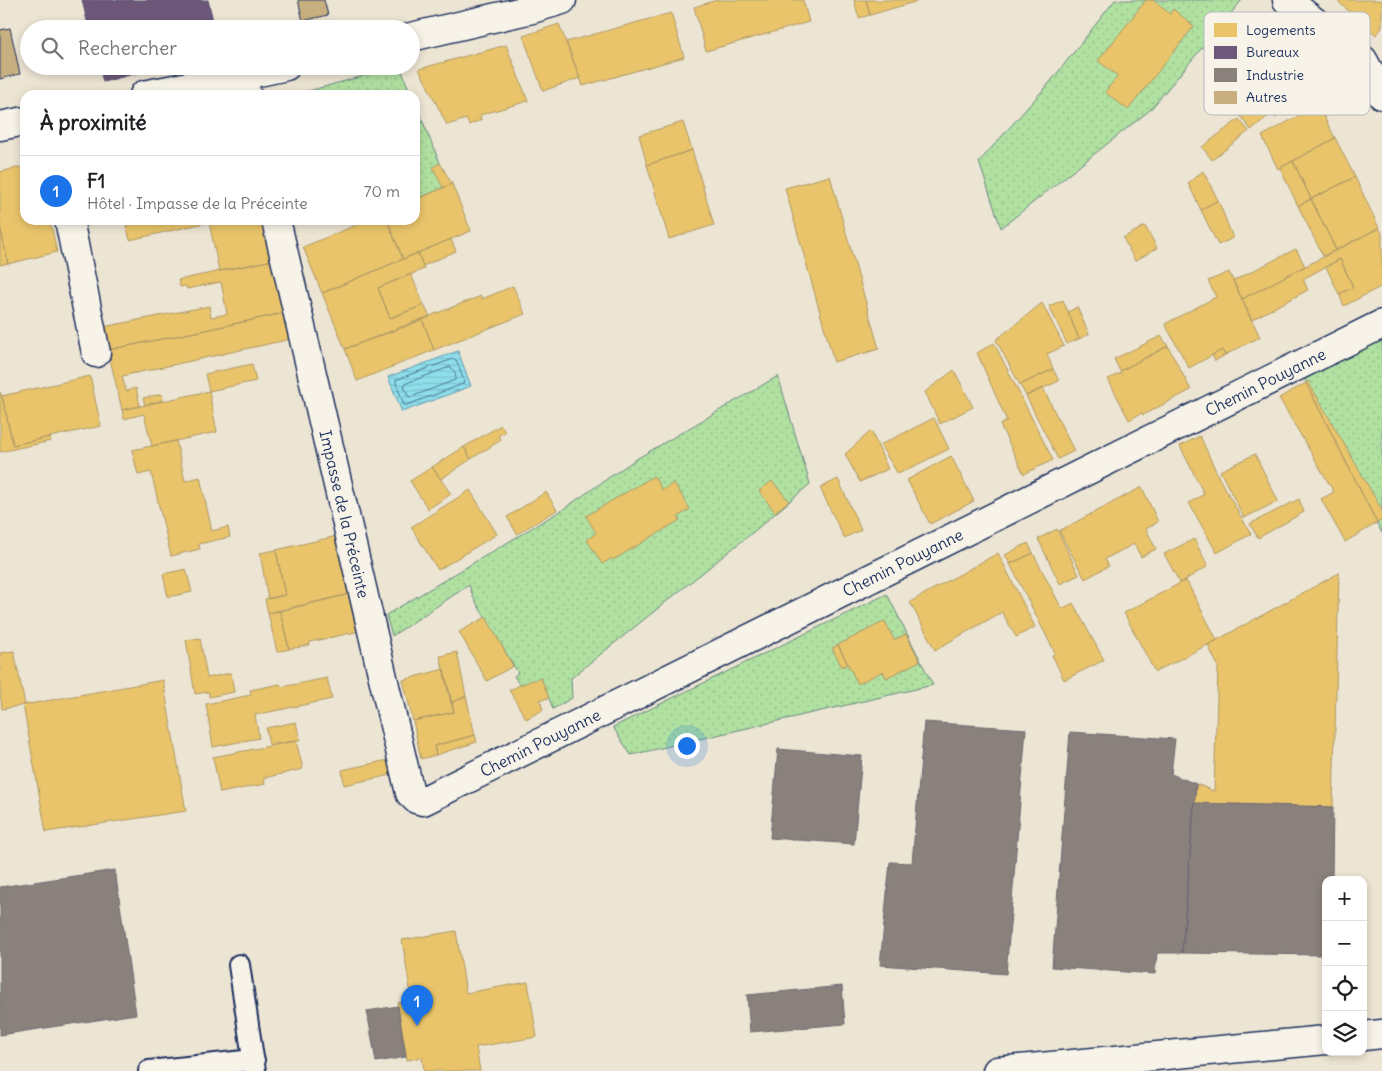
<!DOCTYPE html>
<html lang="fr">
<meta charset="utf-8">
<style>
body{margin:0;font-family:Delius,sans-serif;background:#f2f2f2;color:#202124}
.controls{position:absolute;right:15px;bottom:15px;display:grid;overflow:hidden;border-radius:10px;box-shadow:0 2px 8px #0003}
.controls button{width:45px;height:45px;display:grid;place-items:center;padding:0;border:0;border-bottom:1px solid #e0e0e0;background:#fff;color:#202124;font:25px sans-serif}
.you{position:absolute;left:686px;top:745px;width:18px;height:18px;margin:-12px;border:4px solid #fff;border-radius:50%;background:#1a73e8;box-shadow:0 0 0 8px #1a73e833}
.badge{display:grid;place-items:center;width:32px;height:32px;border-radius:50%;background:#1a73e8;color:#fff;font-size:16px;font-weight:700}
.pin{position:absolute;translate:-50% -41px;filter:drop-shadow(0 1px 2px #0008)}
.pin::after{content:'';position:absolute;top:26px;width:18px;height:15px;background:inherit;clip-path:polygon(0 0,100% 0,50% 100%)}
.list{margin:0;padding:0;list-style:none}
h2{display:flex;justify-content:space-between;align-items:center;height:65px;margin:0;padding:0 20px;font-size:21px}
h2 small{font-size:16px;font-weight:400;color:#757577}
.list li{display:grid;grid-template-columns:32px 1fr auto;gap:15px;align-items:center;box-sizing:border-box;height:70px;padding:0 20px;border-top:1px solid #e0e0e0}
.list b{display:block;font-size:19px;white-space:nowrap}
.list p{margin:0;font-size:16px;white-space:nowrap;color:#757577}
.list em{font-size:16px;font-style:normal;color:#757577}
.icon{flex:none;width:28px;height:28px;fill:none;stroke:currentColor;stroke-width:2;stroke-linecap:round;stroke-linejoin:round}
.map{position:relative;flex:none;width:1382px;height:1071px;overflow:hidden}
.search{position:absolute;background:#fff;box-shadow:0 2px 8px #0003;left:20px;top:20px;width:400px;height:55px;display:flex;align-items:center;gap:12px;box-sizing:border-box;padding:0 18px;border-radius:28px;color:#757577;font-size:19px}
.panel{position:absolute;background:#fff;box-shadow:0 2px 8px #0003;left:20px;top:90px;width:400px;height:135px;border-radius:15px}
.map>svg:first-child{display:block}
.grass{fill:url(#grass-dots);stroke:#668880}
.water{fill:url(#water-rules);stroke:#6199b3}
.homes{fill:#e9c46a;stroke:#ab9766}
.offices{fill:#6d597a;stroke:#544c72}
.industry{fill:#8a817c;stroke:#696873}
.lines{fill:none;stroke-linecap:round;stroke-linejoin:round}
.shore{stroke:#497596;stroke-width:1}
.building{fill:#c7af7f;stroke:#1b2f5e}
.service-casing{stroke:#1b2f5e;stroke-width:24}
.minor-casing{stroke:#1b2f5e;stroke-width:31}
.tertiary-casing{stroke:#1b2f5e;stroke-width:31}
.service{stroke:#f7f3e8;stroke-width:20}
.minor{stroke:#f7f3e8;stroke-width:28}
.tertiary{stroke:#f7f3e8;stroke-width:28}
.labels{text-anchor:middle;stroke-width:5;stroke-linejoin:round;paint-order:stroke}
.street-label{font-size:16px;fill:#1b2f5e;stroke:#f7f3e8}
.key{fill:#f7f3e8;stroke:#b5b8bf;stroke-width:1}
.key-label{font-size:14px;fill:#1b2f5e}
</style>
<div class="map">
<svg width="1382" height="1071" viewBox="0 0 1382 1071">
<defs>
<pattern id="grass-dots" width="8" height="8" patternUnits="userSpaceOnUse" patternTransform="scale(1.25)"><rect width="8" height="8" fill="#b0e1a1"/><path d="M2 2h.1M6 6h.1" fill="none" stroke="#97c18d" stroke-width="1.8" stroke-linecap="round"/></pattern>
<pattern id="water-rules" width="6" height="5" patternUnits="userSpaceOnUse" patternTransform="scale(1.25)"><rect width="6" height="5" fill="#8fdfeb"/><path d="M0 2.5h6" fill="none" stroke="#7bc0cc"/></pattern>
</defs>
<rect width="100%" height="100%" fill="#ede5d3"/>
<filter id="ink" filterUnits="userSpaceOnUse"><feTurbulence type="fractalNoise" baseFrequency=".02" numOctaves="2"/><feDisplacementMap in="SourceGraphic" scale="10" xChannelSelector="R" yChannelSelector="G"/><feConvolveMatrix kernelMatrix="1 2 1 2 8 2 1 2 1" color-interpolation-filters="sRGB"/></filter>
<g filter="url(#ink)">
<!-- grass -->
<path class="grass" d="M1115,0H1242L1150,110L1001,228L979,162L1051,81Z
M400,66L411,95H294L305,92Z
M415,103L440,163L443,188L415,200Z
M1382,338V533L1304,378Z
M778,376L810,484L752,533L571,678L572,698L553,709L541,678L520,686L514,676L518,673L473,597L469,585L392,636L386,615L562,510L633,461Z
M887,594L933,685L631,755L613,727Z"/>
<!-- water -->
<path class="water" d="M458,351L471,386L402,412L388,377Z"/>
<!-- homes -->
<path class="homes" d="M717,0H803L809,22L706,51L694,7Z
M854,0H866L870,15L859,18Z
M866,0H921L870,15Z
M1146,0H1153L1170,14L1173,9L1194,26L1128,110L1105,92L1118,76L1098,61Z
M1336,0H1382V28L1376,35Z
M671,13L684,57L583,86L566,42Z
M559,24L580,78L543,91L523,36Z
M1255,29L1308,72L1304,77L1322,92L1297,108L1290,101L1276,118L1271,114L1279,105L1228,63Z
M506,45L528,101L480,115L481,120L469,125L466,119L447,125L419,69Z
M1259,100L1271,114L1251,130L1240,115Z
M1318,105L1335,138L1278,169L1262,136Z
M1239,119L1249,131L1212,160L1202,147Z
M683,122L692,150L647,165L639,135Z
M1335,138L1355,177L1311,199L1293,161Z
M692,150L714,225L669,239L647,165Z
M1293,161L1311,199L1298,206L1280,168Z
M440,163L452,184L443,188L433,167Z
M25,166V220H50L57,252L8,264L0,226V172Z
M1203,171L1218,200L1201,210L1188,183Z
M830,176L879,349L834,362L785,188Z
M1355,177L1379,228L1336,250L1311,199Z
M452,184L471,231L403,259L387,220H415V200Z
M1311,199L1336,250L1323,256L1298,206Z
M1218,200L1233,238L1218,245L1201,210Z
M147,220H218L130,240L126,225Z
M218,220H261L273,260L219,271L209,222Z
M368,220H387L403,259L322,293L303,247Z
M0,226L8,263L0,265Z
M1145,226L1157,248L1135,261L1123,238Z
M1379,228L1382,233V286L1344,306L1339,294L1353,287L1340,259L1303,279L1308,290L1251,320L1242,299Z
M451,239L456,251L423,266L418,253Z
M1296,249L1305,266L1242,299L1233,281Z
M418,253L424,269L378,288L390,318L424,305L430,317L345,349L322,293Z
M1340,259L1353,287L1339,294L1326,267Z
M273,260L284,313L215,328L108,350L103,327L209,306L211,317L227,314L221,282L187,289L186,286L180,287L178,280Z
M1229,272L1260,337L1225,355L1222,350L1189,368L1165,324L1216,297L1208,281Z
M411,274L424,305L390,318L378,288Z
M513,286L525,314L434,350L422,319L481,296L482,299Z
M1063,300L1079,339L1067,344L1049,306Z
M1042,303L1064,346L1047,354L1053,369L1020,385L996,340Z
M1077,307L1089,334L1079,339L1068,312Z
M284,313L291,339L122,376L126,391L136,388L140,406L122,410L108,350L215,328Z
M422,319L434,350L357,381L345,349Z
M1161,336L1168,346L1120,371L1114,359Z
M994,343L1053,460L1024,474L1000,425L1007,421L977,353Z
M1168,346L1191,390L1143,415L1142,413L1129,420L1108,379L1121,373L1120,371Z
M1222,350L1225,355L1215,361L1212,355Z
M252,364L256,381L209,391L205,374Z
M1053,369L1059,381L1026,396L1020,385Z
M954,370L973,407L940,424L925,392Z
M90,376L101,426L13,445L2,396Z
M1308,381L1382,510V520L1377,523L1306,383Z
M1306,383L1377,523L1345,542L1321,499L1334,492L1279,398Z
M1043,388L1074,451L1058,459L1026,396Z
M209,391L217,432L152,446L144,414L124,419L122,410Z
M0,392L2,396L13,445L50,437L51,441L0,452Z
M162,394L163,400L145,405L143,398Z
M934,418L949,449L898,474L880,445Z
M501,425L505,432L498,436L501,440L471,459L464,447Z
M871,431L888,469L860,482L845,454Z
M1200,436L1220,480L1251,534L1217,553L1189,503L1204,494L1180,446Z
M176,441L185,481L200,477L212,531L228,527L230,537L199,544L200,549L171,556L151,472L138,475L132,450Z
M464,447L471,459L441,479L432,467Z
M1255,454L1278,501L1244,518L1220,471Z
M951,456L974,501L930,524L907,480Z
M432,467L451,494L428,509L410,481Z
M654,476L662,490L674,483L690,509L678,517L680,520L613,560L612,558L602,564L587,540L596,533L586,516Z
M838,479L861,530L844,538L820,488Z
M772,481L789,501L775,512L759,491Z
M1142,487L1158,522L1146,529L1156,549L1141,557L1134,544L1105,559L1109,566L1085,579L1059,531Z
M470,490L497,534L438,570L411,527Z
M546,492L557,510L517,534L507,517Z
M1299,499L1304,512L1258,538L1250,524Z
M1057,529L1079,575L1060,584L1038,539Z
M337,536L350,594L268,613L265,599L285,595L276,550Z
M1194,539L1208,566L1180,583L1164,554Z
M1028,543L1033,553L1010,564L1005,555Z
M276,550L285,595L268,599L260,553Z
M998,553L1035,627L1016,637L1002,612L935,650L910,602Z
M1033,553L1062,609L1073,603L1104,660L1064,680L1052,655L1055,653L1010,564Z
M186,569L192,592L168,597L163,574Z
M1339,573L1333,807L1194,803L1196,784L1214,791L1218,666L1208,645Z
M1186,580L1217,640L1155,672L1124,613Z
M350,594L360,631L310,642V645L289,649L280,611Z
M280,611L289,649L277,652L268,613Z
M486,617L513,666L487,681L459,632Z
M885,621L894,640L906,634L920,661L886,678L883,671L858,684L838,645Z
M200,638L207,678L231,673L234,692L209,697V692L195,694L186,640Z
M838,645L848,664L842,667L832,648Z
M14,651L25,705L2,709L0,692V653Z
M457,652L466,696L451,703L440,656Z
M444,669L454,712L413,721L403,680Z
M327,678L332,699L255,715L259,738L213,747L206,704L251,695L250,690L280,684L282,687Z
M541,678L549,698L540,700L543,710L526,719L509,690L530,681Z
M163,680L186,811L46,832L23,705Z
M466,696L475,735L434,746L436,755L421,759L413,721L454,712L451,703Z
M296,722L300,740L269,745L266,728Z
M475,735L477,742L436,755L434,746Z
M296,741L303,769L264,778L265,784L220,793L213,757Z
M388,760L391,775L344,785L342,770Z
M456,931L466,993L528,982L537,1037L476,1047L480,1071H424L422,1057L407,1060L397,1003L412,1001L402,940Z"/>
<!-- offices -->
<path class="offices" d="M82,0H208L215,29H89Z
M99,66H170L145,71L103,82Z"/>
<!-- industry -->
<path class="industry" d="M924,722L1026,729L1006,974L880,965L890,862L912,863Z
M1070,732L1175,739L1171,774L1196,784L1182,953H1157L1155,974L1052,967Z
M778,749L862,756L854,844L770,838Z
M1194,803L1333,807L1332,880H1326V955L1182,953Z
M115,870L136,1014L0,1035V887Z
M842,986L845,1024L750,1032L747,995Z
M398,1006L406,1057L376,1062L367,1011Z"/>
<g class="lines">
<!-- shore -->
<path class="shore" d="M454,359L456,360L464,381L463,384L407,405H404L396,383V380Z
M450,367C454,368 457,376 455,380L411,397L408,396L404,386L405,384Z"/>
</g>
<!-- building -->
<path class="building" d="M298,0H324L328,15L303,21Z
M10,28L20,74L0,79V30Z"/>
<g class="lines">
<defs>
<path id="service" d="M239,965L255,1071
M149,1071L254,1060"/>
<g id="minor">
<path d="M242,77L247,95"/>
<path d="M69,220L96,353"/>
<path id="s1" d="M276,220L410,793L416,799L423,801L1382,324"/>
<path d="M1363,1036L1382,1034"/>
<path d="M997,1071L1326,1040"/>
</g>
<path id="tertiary" d="M1287,0L1363,60L1382,95
M411,37L532,9L562,0
M144,95C191,85 239,77 286,66
M0,126L25,121"/>
</defs>
<!-- service casing -->
<use href="#service" class="service-casing"/>
<!-- minor casing -->
<use href="#minor" class="minor-casing"/>
<!-- tertiary casing -->
<use href="#tertiary" class="tertiary-casing"/>
<!-- service -->
<use href="#service" class="service"/>
<!-- minor -->
<use href="#minor" class="minor"/>
<!-- tertiary -->
<use href="#tertiary" class="tertiary"/>
</g>
</g>
<g class="labels">
<!-- street labels -->
<g class="street-label">
<text dy="6" stroke="none"><textPath href="#s1" startOffset="1545">Chemin Pouyanne</textPath></text>
<text dy="6" stroke="none"><textPath href="#s1" startOffset="302">Impasse de la Préceinte</textPath></text>
<text dy="6" stroke="none"><textPath href="#s1" startOffset="1140">Chemin Pouyanne</textPath></text>
<text dy="6" stroke="none"><textPath href="#s1" startOffset="735">Chemin Pouyanne</textPath></text>
</g>
</g>
<!-- legend -->
<rect x="1204" y="12" width="166" height="103" rx="8" class="key"/>
<rect x="1214" y="23" width="23" height="14" fill="#e9c46a"/>
<rect x="1214" y="46" width="23" height="13" fill="#6d597a"/>
<rect x="1214" y="68" width="23" height="14" fill="#8a817c"/>
<rect x="1214" y="91" width="23" height="13" fill="#c7af7f"/>
<g class="key-label">
<text x="1246" y="35">Logements</text>
<text x="1246" y="57">Bureaux</text>
<text x="1246" y="80">Industrie</text>
<text x="1246" y="102">Autres</text>
</g>
</svg>
<div class="controls">
<button>+</button>
<button>−</button>
<button><svg class="icon" aria-label="locate" viewBox="0 0 24 24"><circle cx="12" cy="12" r="6"/><path d="M12 2v4M12 18v4M2 12h4M18 12h4"/></svg></button>
<button><svg class="icon" aria-label="layers" viewBox="0 0 24 24"><path d="M12 4l9 5-9 5-9-5zM3 14l9 5 9-5"/></svg></button>
</div>
<div class="you"></div>
<div class="pin badge" style="left:417px;top:1026px">1</div>
<div class="search"><svg class="icon" aria-label="search" viewBox="0 0 24 24"><circle cx="10" cy="10" r="6"/><path d="M15 15l6 6"/></svg>Rechercher</div>
<section class="panel">
<h2>À proximité<small></small></h2>
<ul class="list">
<li><span class="badge">1</span><div><b>F1</b><p>Hôtel · Impasse de la Préceinte</p></div><em>70 m</em></li>
</ul>
</section>
</div>
